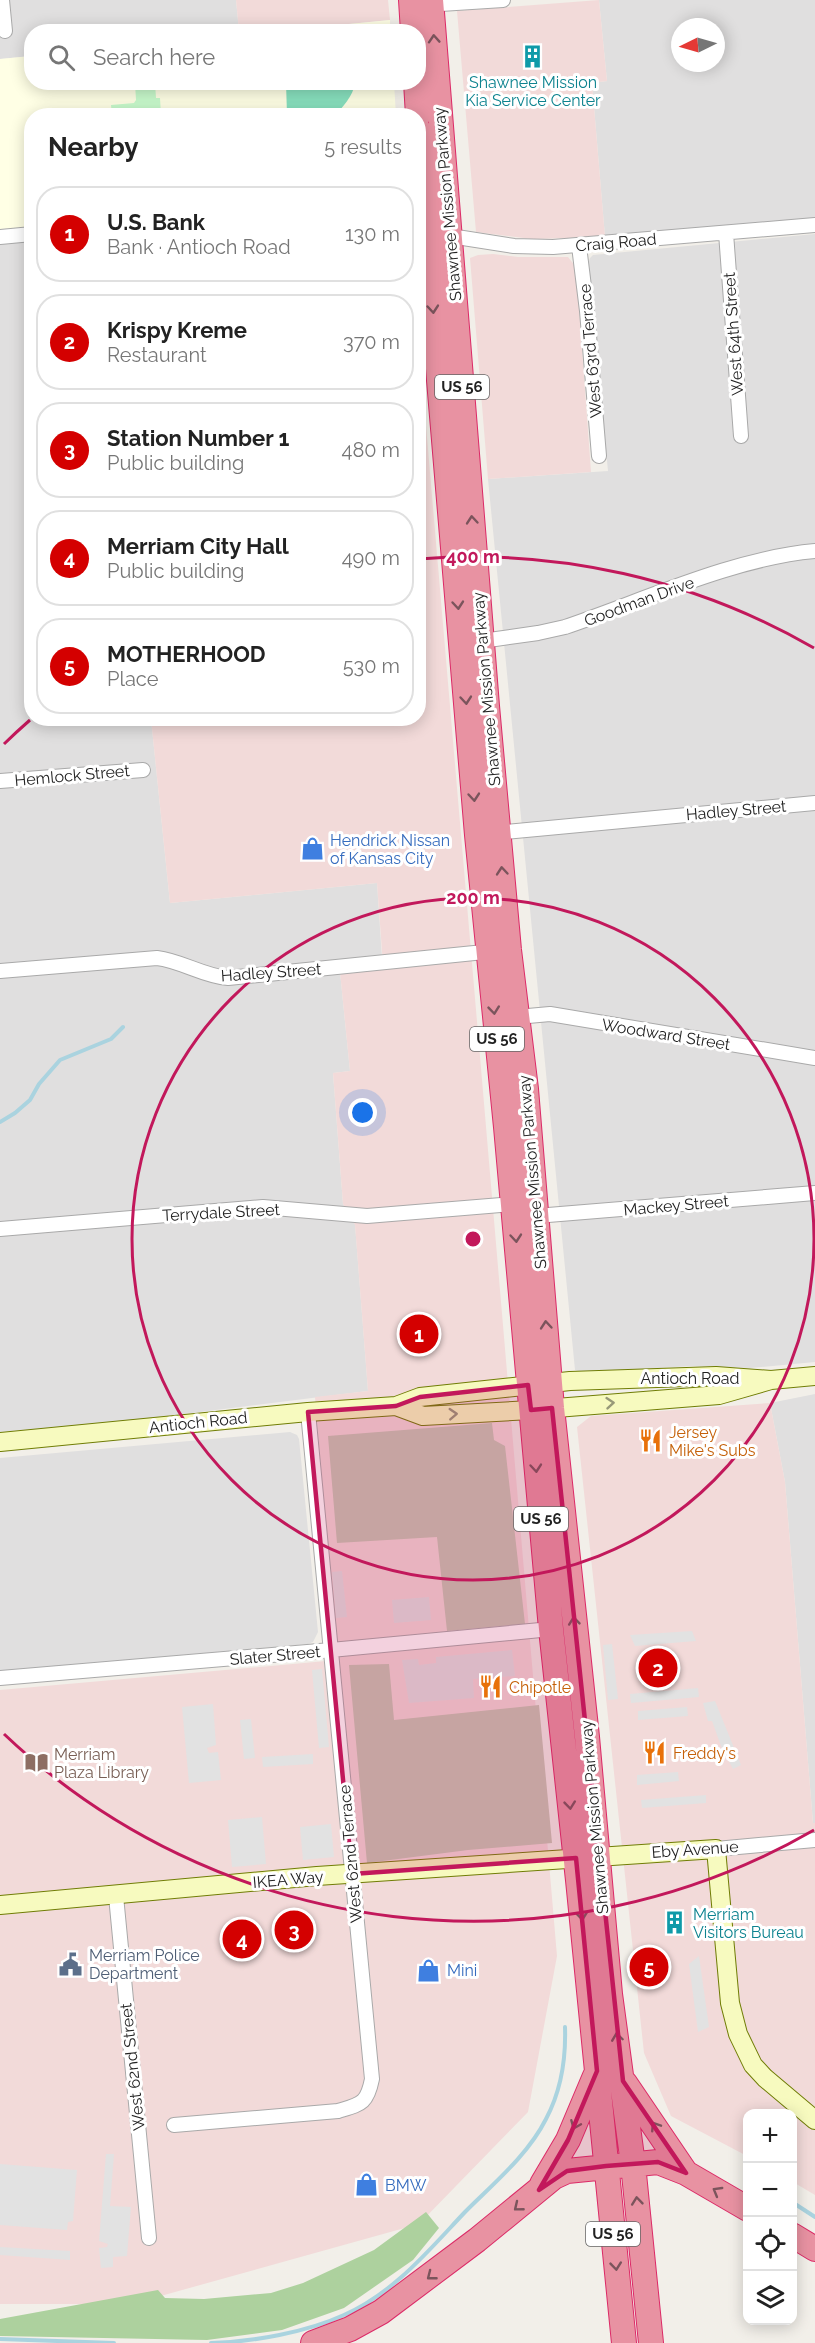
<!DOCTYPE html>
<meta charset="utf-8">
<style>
body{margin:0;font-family:Raleway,sans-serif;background:#f6f6f6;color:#222}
.controls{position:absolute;right:18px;bottom:18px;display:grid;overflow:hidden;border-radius:12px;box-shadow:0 3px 15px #0003}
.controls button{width:54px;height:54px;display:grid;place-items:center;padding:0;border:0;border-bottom:2px solid #e0e0e0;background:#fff;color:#222;font:30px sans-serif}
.compass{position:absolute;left:671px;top:18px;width:54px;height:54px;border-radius:50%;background:#fff;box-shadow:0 3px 15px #0003;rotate:265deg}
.you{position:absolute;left:363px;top:1113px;width:21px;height:21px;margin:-15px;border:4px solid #fff;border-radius:50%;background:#1a73e8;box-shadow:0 0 0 9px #1a73e833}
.badge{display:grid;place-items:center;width:39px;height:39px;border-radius:50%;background:#d40000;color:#fff;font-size:20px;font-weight:700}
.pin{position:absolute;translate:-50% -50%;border:3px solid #fff;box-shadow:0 2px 6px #0006}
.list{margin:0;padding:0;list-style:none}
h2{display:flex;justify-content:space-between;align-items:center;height:78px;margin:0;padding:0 24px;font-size:26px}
h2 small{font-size:20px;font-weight:400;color:#767676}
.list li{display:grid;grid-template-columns:39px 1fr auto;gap:18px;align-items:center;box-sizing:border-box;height:96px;margin:0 12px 12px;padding:0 12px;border:2px solid #e0e0e0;border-radius:24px}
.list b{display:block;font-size:22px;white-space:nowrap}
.list p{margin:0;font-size:20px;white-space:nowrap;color:#767676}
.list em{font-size:20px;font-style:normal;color:#767676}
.icon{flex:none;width:33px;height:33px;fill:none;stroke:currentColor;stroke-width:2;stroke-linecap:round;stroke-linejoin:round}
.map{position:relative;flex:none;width:815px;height:2343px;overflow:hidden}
.search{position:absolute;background:#fff;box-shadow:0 3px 15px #0003;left:24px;top:24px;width:402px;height:66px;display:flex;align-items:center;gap:15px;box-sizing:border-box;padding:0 21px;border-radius:24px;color:#767676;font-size:22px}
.panel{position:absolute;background:#fff;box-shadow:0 3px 15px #0003;left:24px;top:108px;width:402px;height:618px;border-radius:24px}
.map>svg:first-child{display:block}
.residential{fill:#e0dfdf;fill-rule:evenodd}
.commercial{fill:#f2dad9}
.education{fill:#ffffe5}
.construction{fill:#c7c7b4}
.forest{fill:#add19e}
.park{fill:#c8facc}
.pitch{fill:#88e0be}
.parking{fill:#e2e2e2}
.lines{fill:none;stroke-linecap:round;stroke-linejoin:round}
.stream{stroke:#aad3df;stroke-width:4}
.street-casing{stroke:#a9a9a9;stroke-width:16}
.secondary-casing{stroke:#707d05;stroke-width:20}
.highway-casing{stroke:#dc2a67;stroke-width:26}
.street{stroke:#fff;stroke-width:14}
.secondary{stroke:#f7fabf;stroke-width:18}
.highway{stroke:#e892a2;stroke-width:24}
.oneway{stroke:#7b545c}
.oneway2{stroke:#979978}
.marked{fill:#c2185b;fill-opacity:0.2;stroke:#c2185b;stroke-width:4.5;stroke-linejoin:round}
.ring{fill:none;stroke:#c2185b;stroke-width:3}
.labels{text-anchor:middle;stroke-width:6;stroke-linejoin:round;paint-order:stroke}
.shield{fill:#fff;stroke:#646464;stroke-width:1.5}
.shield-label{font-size:15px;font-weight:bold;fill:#222}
.culture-label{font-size:16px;fill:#0d838f;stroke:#fff}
.street-label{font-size:16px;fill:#222;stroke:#fff}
.shop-label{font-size:16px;fill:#366cbe;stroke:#fff;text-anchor:start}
.food-label{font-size:16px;fill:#c56008;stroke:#fff;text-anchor:start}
.education-label{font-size:16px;fill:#785e54;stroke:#fff;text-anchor:start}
.service-label{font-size:16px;fill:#4e5e75;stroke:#fff;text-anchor:start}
.centre{fill:#c2185b;stroke:#fff;stroke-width:3}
.ring-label{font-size:18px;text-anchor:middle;font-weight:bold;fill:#c2185b;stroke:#fff;stroke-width:6;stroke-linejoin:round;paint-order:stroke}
</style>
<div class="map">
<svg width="815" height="2343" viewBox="0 0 815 2343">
<rect width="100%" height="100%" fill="#f2efe9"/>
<!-- residential -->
<path class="residential" d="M0,0H236L239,31L32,32L31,56L0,59Z
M599,0H815V219L605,237L592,83L607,81ZM680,27H716V63H680Z
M815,234V1362L750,1368L691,1366L584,1373L575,1370L488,479L608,471L588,264L590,258L593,255Z
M31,241L32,718L151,719L170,903L377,883L382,958L340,972L350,1071L333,1073L343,1204L355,1224L368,1391L127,1421L0,1432V244Z
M815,1394V1823H813L785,1482L770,1403Z
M290,1432L297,1435L299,1439L318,1632L313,1642L308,1644L0,1671V1458Z"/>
<!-- commercial -->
<path class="commercial" d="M236,0H388L390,20L277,31H239Z
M599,0L607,81L592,83L605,237L532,239L476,232L457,11Z
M493,254L518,257H568L576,267L591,472L488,479L470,258L478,255Z
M419,344L557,1956L528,2112L419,2224L132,2304H0V1690L337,1660L315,1397L368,1391L355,1225L343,1204L333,1073L350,1071L340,972L383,965L377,883L170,903L151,719L418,718Z
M770,1403L785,1482L813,1823H815V2195L793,2182L792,2114H748L747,2156L671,2116L644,2053L577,1427L591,1416Z"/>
<!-- education -->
<path class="education" d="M390,20V31H277Z
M31,56L32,82L394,83L396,115L32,116L31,227L0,229V59Z"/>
<!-- construction -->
<path class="construction" d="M492,1423L494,1440L505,1446L525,1624L447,1631L437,1537L337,1543L328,1436Z
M389,1664L394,1720L539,1705L552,1843L468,1850L367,1863L349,1665Z"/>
<!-- forest -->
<path class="forest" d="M426,2212L439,2228L413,2260L344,2308L282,2330L207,2340L0,2336V2319L158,2290L165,2298L204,2299L271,2293L303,2283L374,2250Z"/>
<!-- park -->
<path class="park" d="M135,83H155L156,98H160L161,115H112L111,105L134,103L136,100Z"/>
<!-- pitch -->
<path class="pitch" d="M286,83V82L355,83C353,96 343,107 334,116L287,115Z"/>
<!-- parking -->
<path class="parking" d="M342,1571L347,1617L336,1618L332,1572Z
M429,1597L431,1620L394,1623L392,1600Z
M692,1631L696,1641L635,1646L630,1635Z
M612,1644L618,1699L608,1700L603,1645Z
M512,1650L515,1676L473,1679L474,1698L409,1703L402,1660L418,1659L419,1665L436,1663V1657Z
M322,1669L329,1747L319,1748L312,1670Z
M698,1688L699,1697L631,1703L630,1694Z
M715,1701L741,1765L733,1769L721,1746L712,1721H708L703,1703Z
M213,1704L216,1745L207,1748L209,1753L218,1752L221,1780L189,1783L182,1707Z
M687,1707L688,1716L638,1720V1711Z
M251,1719L255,1758L244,1759L240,1720Z
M313,1754V1764L263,1767L262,1757Z
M678,1772L679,1781L637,1785V1775Z
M706,1795V1803L642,1808L641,1800Z
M262,1817L266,1864L232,1867L228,1820Z
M331,1824L334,1857L303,1860L300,1827Z
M699,1956L709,2027L698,2032L689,1964Z
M106,2154H114L110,2206L131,2207L127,2256L113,2257V2267L101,2268L99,2248L107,2247L108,2244L99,2241Z
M0,2164L77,2170L73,2221L68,2222L67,2230L0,2225Z
M0,2247L70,2251V2260L0,2255Z"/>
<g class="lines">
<!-- stream -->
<path class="stream" d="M0,1122L15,1113L30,1100L39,1084L60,1060L111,1039L123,1027
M792,2202L815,2217
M0,2339L114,2343
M211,2343C253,2342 307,2332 344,2315C394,2293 429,2250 465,2212C493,2184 528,2155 546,2119C561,2091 566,2058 565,2027"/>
<defs>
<path id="street" d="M2,0L5,31
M425,5L503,0
M726,233L741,436
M444,235L514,246L553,247L815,225
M0,237L32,234
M579,246L587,311L599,456
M475,642L538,633L565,627C642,601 734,558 815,551
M0,781L143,770
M494,833L815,803
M0,971L157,958C182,961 203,976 228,978L494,951
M517,1017L550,1014L815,1058
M536,1216L815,1193
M0,1229L263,1207L367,1216L513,1204
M0,1678L331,1650L551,1629
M716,1849L815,1840
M116,1896L149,2238
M174,2125L338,2111C361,2104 367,2104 372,2079L308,1412"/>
<path id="secondary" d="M396,1406L423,1416L531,1410L719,1395L771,1380L815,1376
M0,1442L308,1412L396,1406L420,1397L570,1381L716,1376L771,1380
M0,1905L317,1876L716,1849L730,2003L738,2034L753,2065L765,2078L815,2120"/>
<path id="highway" d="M411,0L413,32
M431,0L487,706L509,950L526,1089L552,1408L587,1737L610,1994L633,2164L651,2343
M416,82L418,116
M418,129L477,835L506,1127L551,1629L578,1880L624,2343
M625,2083L686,2173
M542,2184L568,2140L595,2076
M792,2235L815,2249
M313,2343L350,2329L381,2312L477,2240L554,2177L567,2171L658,2162L686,2173L748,2209"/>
</defs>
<!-- street casing -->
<use href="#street" class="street-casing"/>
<!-- secondary casing -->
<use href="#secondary" class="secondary-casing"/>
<!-- highway casing -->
<use href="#highway" class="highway-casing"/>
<!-- street -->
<use href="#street" class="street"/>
<!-- secondary -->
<use href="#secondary" class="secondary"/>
<!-- highway -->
<use href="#highway" class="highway"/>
</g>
<!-- one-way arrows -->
<defs><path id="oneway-chevron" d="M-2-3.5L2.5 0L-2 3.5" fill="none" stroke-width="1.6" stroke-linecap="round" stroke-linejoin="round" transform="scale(1.5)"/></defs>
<g class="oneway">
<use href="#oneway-chevron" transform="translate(434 39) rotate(-94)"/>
<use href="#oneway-chevron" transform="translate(433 309) rotate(85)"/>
<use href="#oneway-chevron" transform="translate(472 520) rotate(-95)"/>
<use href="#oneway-chevron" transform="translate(458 605) rotate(85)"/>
<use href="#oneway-chevron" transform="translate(466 700) rotate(85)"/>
<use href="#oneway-chevron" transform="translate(474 797) rotate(85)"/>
<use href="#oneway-chevron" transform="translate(502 871) rotate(-95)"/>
<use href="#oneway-chevron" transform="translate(494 1010) rotate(84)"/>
<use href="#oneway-chevron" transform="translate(516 1238) rotate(85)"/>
<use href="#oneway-chevron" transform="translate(546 1325) rotate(-95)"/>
<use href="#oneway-chevron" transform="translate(536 1468) rotate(85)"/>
<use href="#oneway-chevron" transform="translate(574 1621) rotate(-96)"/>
<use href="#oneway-chevron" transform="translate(570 1805) rotate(84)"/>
<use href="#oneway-chevron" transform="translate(582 1916) rotate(84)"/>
<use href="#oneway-chevron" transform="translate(617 2037) rotate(-98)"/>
<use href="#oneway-chevron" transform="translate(575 2125) rotate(113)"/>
<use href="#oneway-chevron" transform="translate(655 2126) rotate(-123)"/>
<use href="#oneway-chevron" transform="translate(717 2191) rotate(-150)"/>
<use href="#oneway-chevron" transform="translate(637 2201) rotate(-96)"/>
<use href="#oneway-chevron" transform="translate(518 2207) rotate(141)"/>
<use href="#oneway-chevron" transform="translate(616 2266) rotate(84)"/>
<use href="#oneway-chevron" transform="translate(431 2276) rotate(142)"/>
</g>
<g class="oneway2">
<use href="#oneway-chevron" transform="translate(610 1403) rotate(-5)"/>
<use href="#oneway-chevron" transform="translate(453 1414) rotate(-3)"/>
</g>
<!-- marked area -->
<path class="marked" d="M528,1385L531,1410L552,1408L623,2081L686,2173L658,2162L606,2166L567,2171L539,2190L568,2140L597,2071L576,1858L352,1874L308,1412L396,1406L420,1397Z"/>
<!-- distance rings -->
<g class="ring">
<circle cx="473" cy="1239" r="341"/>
<path d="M814 1830A682 682 0 0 1 4 1734M4 744A682 682 0 0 1 30 720M419 559A682 682 0 0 1 814 648"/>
</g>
<!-- icons -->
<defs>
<symbol id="building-bare" viewBox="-9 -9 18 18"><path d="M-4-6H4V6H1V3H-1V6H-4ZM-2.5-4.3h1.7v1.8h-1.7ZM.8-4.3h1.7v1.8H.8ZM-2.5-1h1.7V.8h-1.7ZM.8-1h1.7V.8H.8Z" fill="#0f9aa8" stroke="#fff" stroke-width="2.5" paint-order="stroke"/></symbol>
<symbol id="shop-bare" viewBox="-9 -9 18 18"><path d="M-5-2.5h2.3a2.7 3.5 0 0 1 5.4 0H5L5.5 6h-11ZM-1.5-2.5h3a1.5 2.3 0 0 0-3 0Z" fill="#3f7fe0" stroke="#fff" stroke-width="2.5" paint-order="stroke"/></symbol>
<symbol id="restaurant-bare" viewBox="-9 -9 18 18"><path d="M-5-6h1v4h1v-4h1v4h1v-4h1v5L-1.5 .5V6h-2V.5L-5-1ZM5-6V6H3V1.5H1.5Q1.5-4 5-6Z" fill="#e8710a" stroke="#fff" stroke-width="2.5" paint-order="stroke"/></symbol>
<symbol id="library-bare" viewBox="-9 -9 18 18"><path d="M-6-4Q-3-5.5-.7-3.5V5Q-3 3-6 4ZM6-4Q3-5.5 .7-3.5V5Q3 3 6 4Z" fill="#8d6e63" stroke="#fff" stroke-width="2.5" paint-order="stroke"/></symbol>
<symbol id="civic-bare" viewBox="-9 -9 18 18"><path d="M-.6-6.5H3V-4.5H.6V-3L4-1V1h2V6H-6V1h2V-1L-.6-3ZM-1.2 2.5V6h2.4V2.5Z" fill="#5c6f8a" stroke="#fff" stroke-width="2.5" paint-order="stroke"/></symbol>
</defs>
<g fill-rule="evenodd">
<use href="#building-bare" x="516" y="40" width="33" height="33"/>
<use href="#shop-bare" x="296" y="832" width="33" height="33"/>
<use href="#restaurant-bare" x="634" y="1424" width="33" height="33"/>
<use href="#restaurant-bare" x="474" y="1670" width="33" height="33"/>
<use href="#restaurant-bare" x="638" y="1736" width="33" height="33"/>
<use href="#library-bare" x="20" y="1746" width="33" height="33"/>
<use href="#building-bare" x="658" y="1906" width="33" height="33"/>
<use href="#civic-bare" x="54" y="1948" width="33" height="33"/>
<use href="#shop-bare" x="412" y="1954" width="33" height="33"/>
<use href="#shop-bare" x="350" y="2168" width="33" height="33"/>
</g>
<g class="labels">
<!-- shield labels -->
<g class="shield">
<rect x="435" y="375" width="54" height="24" rx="4.5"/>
<rect x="470" y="1027" width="54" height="24" rx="4.5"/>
<rect x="514" y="1507" width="54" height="24" rx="4.5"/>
<rect x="586" y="2222" width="54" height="24" rx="4.5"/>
</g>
<g class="shield-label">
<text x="462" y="392">US 56</text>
<text x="497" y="1044">US 56</text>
<text x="541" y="1524">US 56</text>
<text x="613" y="2239">US 56</text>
</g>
<!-- culture labels -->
<g class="culture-label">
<text x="533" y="88">Shawnee Mission<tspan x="533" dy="18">Kia Service Center</tspan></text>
<text x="693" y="1920" text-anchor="start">Merriam<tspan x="693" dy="18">Visitors Bureau</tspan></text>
</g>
<!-- street labels -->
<g class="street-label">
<text transform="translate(447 204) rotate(-95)" y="6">Shawnee Mission Parkway</text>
<text transform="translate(616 242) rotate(-5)" y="6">Craig Road</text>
<text transform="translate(733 334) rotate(-94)" y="6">West 64th Street</text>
<text transform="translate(590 351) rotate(-95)" y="6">West 63rd Terrace</text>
<text transform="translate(639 601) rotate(-20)" y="6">Goodman Drive</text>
<text transform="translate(486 689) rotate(-95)" y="6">Shawnee Mission Parkway</text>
<text transform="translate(72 775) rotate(-5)" y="6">Hemlock Street</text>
<text transform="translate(736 810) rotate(-5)" y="6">Hadley Street</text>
<text transform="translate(271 972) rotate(-4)" y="6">Hadley Street</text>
<text transform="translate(666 1034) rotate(9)" y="6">Woodward Street</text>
<text transform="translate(532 1172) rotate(-95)" y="6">Shawnee Mission Parkway</text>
<text transform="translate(676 1205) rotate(-5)" y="6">Mackey Street</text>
<text transform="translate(221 1212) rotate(-3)" y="6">Terrydale Street</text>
<text x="690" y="1384">Antioch Road</text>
<text transform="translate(198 1422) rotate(-6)" y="6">Antioch Road</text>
<text transform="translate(275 1655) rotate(-5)" y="6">Slater Street</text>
<text transform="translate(594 1817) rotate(-95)" y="6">Shawnee Mission Parkway</text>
<text transform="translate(695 1849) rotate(-4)" y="6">Eby Avenue</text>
<text transform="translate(350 1854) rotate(-95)" y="6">West 62nd Terrace</text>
<text transform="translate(288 1879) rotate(-5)" y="6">IKEA Way</text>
<text transform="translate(132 2067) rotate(-96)" y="6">West 62nd Street</text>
</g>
<!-- shop labels -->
<g class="shop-label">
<text x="330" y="846">Hendrick Nissan<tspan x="330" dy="18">of Kansas City</tspan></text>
<text x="447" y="1976">Mini</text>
<text x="385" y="2191">BMW</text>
</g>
<!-- food labels -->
<g class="food-label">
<text x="669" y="1438">Jersey<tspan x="669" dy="18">Mike's Subs</tspan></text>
<text x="509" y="1693">Chipotle</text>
<text x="673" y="1759">Freddy's</text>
</g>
<!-- education labels -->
<g class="education-label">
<text x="54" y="1760">Merriam<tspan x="54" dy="18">Plaza Library</tspan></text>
</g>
<!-- service labels -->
<g class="service-label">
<text x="89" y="1961">Merriam Police<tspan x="89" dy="18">Department</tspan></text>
</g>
</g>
<circle cx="473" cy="1239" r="9" class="centre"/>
<g class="ring-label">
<text x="473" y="563">400 m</text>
<text x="473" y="904">200 m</text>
</g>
</svg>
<div class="controls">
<button>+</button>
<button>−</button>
<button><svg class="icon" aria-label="locate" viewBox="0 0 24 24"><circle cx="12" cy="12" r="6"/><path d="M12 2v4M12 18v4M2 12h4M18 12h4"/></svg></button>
<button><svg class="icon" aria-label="layers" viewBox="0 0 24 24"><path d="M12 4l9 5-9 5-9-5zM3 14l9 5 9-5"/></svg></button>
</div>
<svg class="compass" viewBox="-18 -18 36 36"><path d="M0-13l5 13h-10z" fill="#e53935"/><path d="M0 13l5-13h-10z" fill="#767676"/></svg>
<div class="you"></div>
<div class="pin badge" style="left:419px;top:1334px">1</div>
<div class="pin badge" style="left:658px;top:1668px">2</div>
<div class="pin badge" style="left:294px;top:1930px">3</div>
<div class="pin badge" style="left:242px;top:1939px">4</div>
<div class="pin badge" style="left:649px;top:1967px">5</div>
<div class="search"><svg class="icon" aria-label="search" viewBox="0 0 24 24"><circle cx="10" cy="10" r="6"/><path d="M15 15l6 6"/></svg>Search here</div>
<section class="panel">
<h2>Nearby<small>5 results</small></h2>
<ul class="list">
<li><span class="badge">1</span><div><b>U.S. Bank</b><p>Bank · Antioch Road</p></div><em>130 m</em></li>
<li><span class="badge">2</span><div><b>Krispy Kreme</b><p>Restaurant</p></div><em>370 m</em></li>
<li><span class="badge">3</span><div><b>Station Number 1</b><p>Public building</p></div><em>480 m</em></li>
<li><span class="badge">4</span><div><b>Merriam City Hall</b><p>Public building</p></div><em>490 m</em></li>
<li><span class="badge">5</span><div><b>MOTHERHOOD</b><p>Place</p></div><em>530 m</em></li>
</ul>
</section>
</div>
